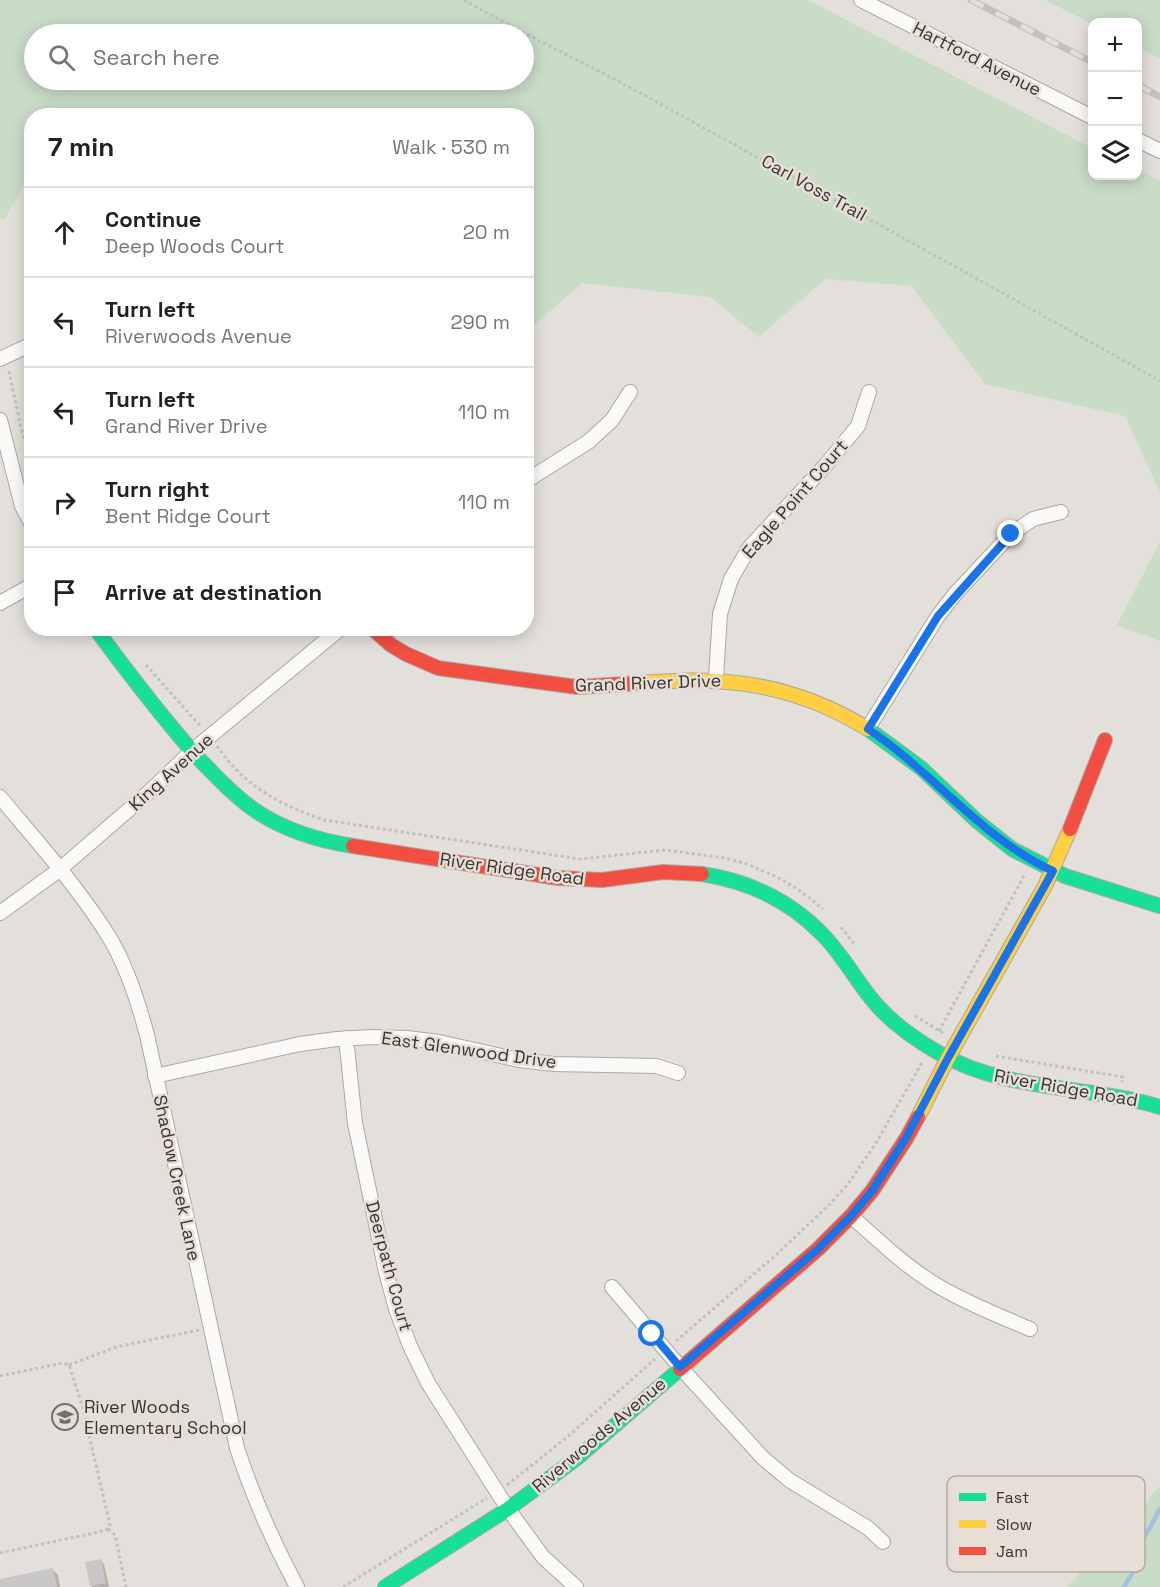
<!DOCTYPE html>
<meta charset="utf-8">
<style>
body{margin:0;font-family:"Space Grotesk",sans-serif;background:#f6f6f6;color:#222}
.controls{position:absolute;right:18px;top:18px;display:grid;overflow:hidden;border-radius:12px;box-shadow:0 3px 15px #0003}
.controls button{width:54px;height:54px;display:grid;place-items:center;padding:0;border:0;border-bottom:2px solid #e0e0e0;background:#fff;color:#222;font:30px sans-serif}
.stop{position:absolute;width:18px;height:18px;margin:-14px;border:4px solid #1a73e8;border-radius:50%;background:#fff}
.stop.end{background:#1a73e8;border-color:#fff;box-shadow:0 2px 6px #0008}
.list{margin:0;padding:0;list-style:none}
h2{display:flex;justify-content:space-between;align-items:center;height:78px;margin:0;padding:0 24px;font-size:26px}
h2 small{font-size:20px;font-weight:400;color:#767676}
.list li{display:grid;grid-template-columns:39px 1fr auto;gap:18px;align-items:center;box-sizing:border-box;height:90px;padding:0 24px;border-top:2px solid #e0e0e0}
.list b{display:block;font-size:22px;white-space:nowrap}
.list p{margin:0;font-size:20px;white-space:nowrap;color:#767676}
.list em{font-size:20px;font-style:normal;color:#767676}
.icon{flex:none;width:33px;height:33px;fill:none;stroke:currentColor;stroke-width:2;stroke-linecap:round;stroke-linejoin:round}
.map{position:relative;flex:none;width:1160px;height:1587px;overflow:hidden}
.search{position:absolute;background:#fff;box-shadow:0 3px 15px #0003;left:24px;top:24px;width:510px;height:66px;display:flex;align-items:center;gap:15px;box-sizing:border-box;padding:0 21px;border-radius:33px;color:#767676;font-size:22px}
.panel{position:absolute;background:#fff;box-shadow:0 3px 15px #0003;left:24px;top:108px;width:510px;height:528px;border-radius:24px}
.map>svg:first-child{display:block}
.green{fill:#c8dcc6;fill-rule:evenodd}
.shadow{fill:#0003}
.lines{fill:none;stroke-linecap:round;stroke-linejoin:round}
.stream{stroke:#a1c2e3;stroke-width:4.5}
.building{fill:#c9c7c7}
.street-casing{stroke:#aba8a4;stroke-width:16}
.fast-casing{stroke:#aba8a4;stroke-width:16}
.slow-casing{stroke:#aba8a4;stroke-width:16}
.jam-casing{stroke:#aba8a4;stroke-width:16}
.path{stroke:#c0c0be;stroke-width:3;stroke-dasharray:3 3;stroke-linecap:butt}
.street{stroke:#fbfaf9;stroke-width:14}
.fast{stroke:#16e098;stroke-width:14}
.slow{stroke:#ffcf43;stroke-width:14}
.jam{stroke:#f24e42;stroke-width:14}
.rail-casing{stroke:#c3c1c0;stroke-width:7}
.rail{stroke:#e7dfd6;stroke-width:4.5;stroke-dasharray:14;stroke-linecap:butt}
.route{stroke:#1a73e8;stroke-width:8}
.labels{text-anchor:middle;stroke-width:5;stroke-linejoin:round;paint-order:stroke}
.street-label{font-size:18px;fill:#373431;stroke:#e7dfd6}
.poi-label{font-size:18px;fill:#373431;stroke:#e7dfd6;text-anchor:start}
.key{fill:#e7dfd6;stroke:#b2aca4;stroke-width:1.5}
.key-label{font-size:16px;fill:#373431}
</style>
<div class="map">
<svg width="1160" height="1587" viewBox="0 0 1160 1587">
<rect width="100%" height="100%" fill="#e3dfda"/>
<!-- green -->
<path class="green" d="M0,0H808L1092,148V176H1138V170L1160,181V492L1125,416L985,384L912,286L825,279L759,337L710,297L582,283L527,331L526,116H32L31,173L4,220L0,217ZM524,34V80H34V34Z
M1045,0H1160V59L1138,47V22H1092V24Z
M1160,542V641L1117,625Z
M1160,1486V1587H1067Z"/>
<!-- shadow -->
<path class="shadow" d="M100,1560L104,1564L109,1587H92L87,1563Z
M52,1569L58,1575L60,1587H0V1581Z"/>
<g class="lines">
<!-- stream -->
<path class="stream" d="M1124,1587L1136,1567V1553L1160,1509"/>
</g>
<!-- building -->
<path class="building" d="M101,1559L106,1583L90,1586L85,1562Z
M53,1568L57,1587H0V1579Z"/>
<g class="lines">
<defs>
<path id="street" d="M861,0L1092,117
M1138,140L1160,151
M0,359L32,344
M0,420L22,506L32,525
M526,481L588,442L612,420L630,392
M0,603L32,585
M716,678L720,614L731,579L749,548L824,467L858,426L869,392
M868,728L938,616L955,594L1011,534L1033,519L1061,512
M0,797C38,843 80,889 111,940C128,970 138,1002 147,1035L237,1448C253,1497 273,1542 297,1587
M0,913L59,870L148,793L192,751L341,628
M346,1038L355,1123L386,1272L396,1309L410,1346L428,1383L508,1509L543,1557L576,1587
M155,1076L300,1044L337,1039L372,1037L407,1038L439,1042L519,1060L554,1064L656,1066L678,1073
M851,1216C879,1241 906,1267 938,1286C967,1303 999,1316 1030,1329
M612,1287L680,1367L763,1458L789,1480L868,1528L883,1542"/>
<path id="fast" d="M95,628C129,674 163,719 201,761C219,779 237,799 259,813C287,831 321,841 353,846
M868,729L921,768L977,821L1012,849L1065,876L1160,906
M702,874C748,881 789,900 822,934C843,955 856,981 875,1003C893,1024 916,1040 939,1053C1006,1092 1088,1085 1160,1107
M385,1587L508,1509L577,1458L680,1369"/>
<path id="slow" d="M641,683C725,675 795,684 868,729
M918,1117L948,1058L1045,886L1070,829"/>
<path id="jam" d="M372,628L391,645L406,654L438,668L577,687L641,683
M1070,829L1105,740
M353,846L558,878L602,880L663,872L702,874
M680,1369L818,1249L851,1216L872,1191L906,1139L918,1117"/>
</defs>
<!-- street casing -->
<use href="#street" class="street-casing"/>
<!-- fast casing -->
<use href="#fast" class="fast-casing"/>
<!-- slow casing -->
<use href="#slow" class="slow-casing"/>
<!-- jam casing -->
<use href="#jam" class="jam-casing"/>
<!-- path -->
<path class="path" d="M464,0C523,34 585,63 644,95C817,190 989,285 1160,381
M9,371L21,428L32,464
M146,665L201,727
M217,746C222,752 226,759 232,765C257,793 289,808 324,820L580,859L665,850L725,858L747,864L777,877L799,890L823,909
M841,927L855,945
M915,1016L943,1033
M939,1031L1025,874
M996,1056L1123,1077L1122,1082
M676,1341L776,1255L830,1204L848,1184L876,1143L923,1061
M69,1365L116,1347L199,1330
M0,1376L63,1363L69,1365L82,1405L110,1525L108,1529L99,1532L0,1553
M507,1485L566,1438L655,1359
M108,1529L115,1535L126,1587
M343,1587L487,1498"/>
<!-- street -->
<use href="#street" class="street"/>
<!-- fast -->
<use href="#fast" class="fast"/>
<!-- slow -->
<use href="#slow" class="slow"/>
<!-- jam -->
<use href="#jam" class="jam"/>
<defs>
<path id="rail" d="M971,0L1092,62
M1138,85L1160,97"/>
</defs>
<!-- rail casing -->
<use href="#rail" class="rail-casing"/>
<!-- rail -->
<use href="#rail" class="rail"/>
</g>
<g class="lines">
<!-- route -->
<path class="route" d="M652,1334L680,1367L818,1249L851,1216L872,1191L906,1138L948,1058L1053,871C981,838 933,772 868,729L938,616L1011,534"/>
</g>
<!-- icons -->
<defs>
<symbol id="school-ring" viewBox="-11 -11 22 22"><circle r="9.5" fill="#e7dfd6" stroke="#73706c" stroke-width="1.5"/><path d="M0-5L7-2L0 1L-7-2ZM-4 1L0 2.5L4 1V4Q0 6-4 4Z" fill="#73706c"/></symbol>
</defs>
<g fill-rule="evenodd">
<use href="#school-ring" x="50" y="1402" width="30" height="30"/>
</g>
<g class="labels">
<!-- street labels -->
<g class="street-label">
<text transform="translate(977 59) rotate(27)" y="6">Hartford Avenue</text>
<text transform="translate(814 188) rotate(29)" y="6">Carl Voss Trail</text>
<text transform="translate(795 499) rotate(-49)" y="6">Eagle Point Court</text>
<text transform="translate(648 683) rotate(-2)" y="6">Grand River Drive</text>
<text transform="translate(171 772) rotate(-42)" y="6">King Avenue</text>
<text transform="translate(512 869) rotate(8)" y="6">River Ridge Road</text>
<text transform="translate(469 1050) rotate(8)" y="6">East Glenwood Drive</text>
<text transform="translate(1066 1088) rotate(10)" y="6">River Ridge Road</text>
<text transform="translate(177 1178) rotate(78)" y="6">Shadow Creek Lane</text>
<text transform="translate(389 1266) rotate(75)" y="6">Deerpath Court</text>
<text transform="translate(599 1435) rotate(-40)" y="6">Riverwoods Avenue</text>
</g>
<!-- poi labels -->
<g class="poi-label">
<text x="84" y="1413">River Woods<tspan x="84" dy="21">Elementary School</tspan></text>
</g>
</g>
<!-- legend -->
<rect x="947" y="1476" width="198" height="96" rx="9" class="key"/>
<rect x="959" y="1493" width="27" height="8" fill="#16e098"/>
<rect x="959" y="1520" width="27" height="8" fill="#ffcf43"/>
<rect x="959" y="1547" width="27" height="8" fill="#f24e42"/>
<g class="key-label">
<text x="996" y="1503">Fast</text>
<text x="996" y="1530">Slow</text>
<text x="996" y="1557">Jam</text>
</g>
</svg>
<div class="controls">
<button>+</button>
<button>−</button>
<button><svg class="icon" aria-label="layers" viewBox="0 0 24 24"><path d="M12 4l9 5-9 5-9-5zM3 14l9 5 9-5"/></svg></button>
</div>
<div class="stop" style="left:652px;top:1334px"></div>
<div class="stop end" style="left:1011px;top:534px"></div>
<div class="search"><svg class="icon" aria-label="search" viewBox="0 0 24 24"><circle cx="10" cy="10" r="6"/><path d="M15 15l6 6"/></svg>Search here</div>
<section class="panel">
<h2>7 min<small>Walk · 530 m</small></h2>
<ul class="list">
<li><svg class="icon" aria-label="ahead" viewBox="0 0 24 24"><path d="M12 20V5M6 11l6-6 6 6"/></svg><div><b>Continue</b><p>Deep Woods Court</p></div><em>20 m</em></li>
<li><svg class="icon" aria-label="left" viewBox="0 0 24 24"><path d="M17 20v-9H6M10 6l-5 5 5 5"/></svg><div><b>Turn left</b><p>Riverwoods Avenue</p></div><em>290 m</em></li>
<li><svg class="icon" aria-label="left" viewBox="0 0 24 24"><path d="M17 20v-9H6M10 6l-5 5 5 5"/></svg><div><b>Turn left</b><p>Grand River Drive</p></div><em>110 m</em></li>
<li><svg class="icon" aria-label="right" viewBox="0 0 24 24"><path d="M7 20v-9h11M14 6l5 5-5 5"/></svg><div><b>Turn right</b><p>Bent Ridge Court</p></div><em>110 m</em></li>
<li><svg class="icon" aria-label="arrive" viewBox="0 0 24 24"><path d="M6 21V4h12l-3 4 3 4H6"/></svg><div><b>Arrive at destination</b></div></li>
</ul>
</section>
</div>
